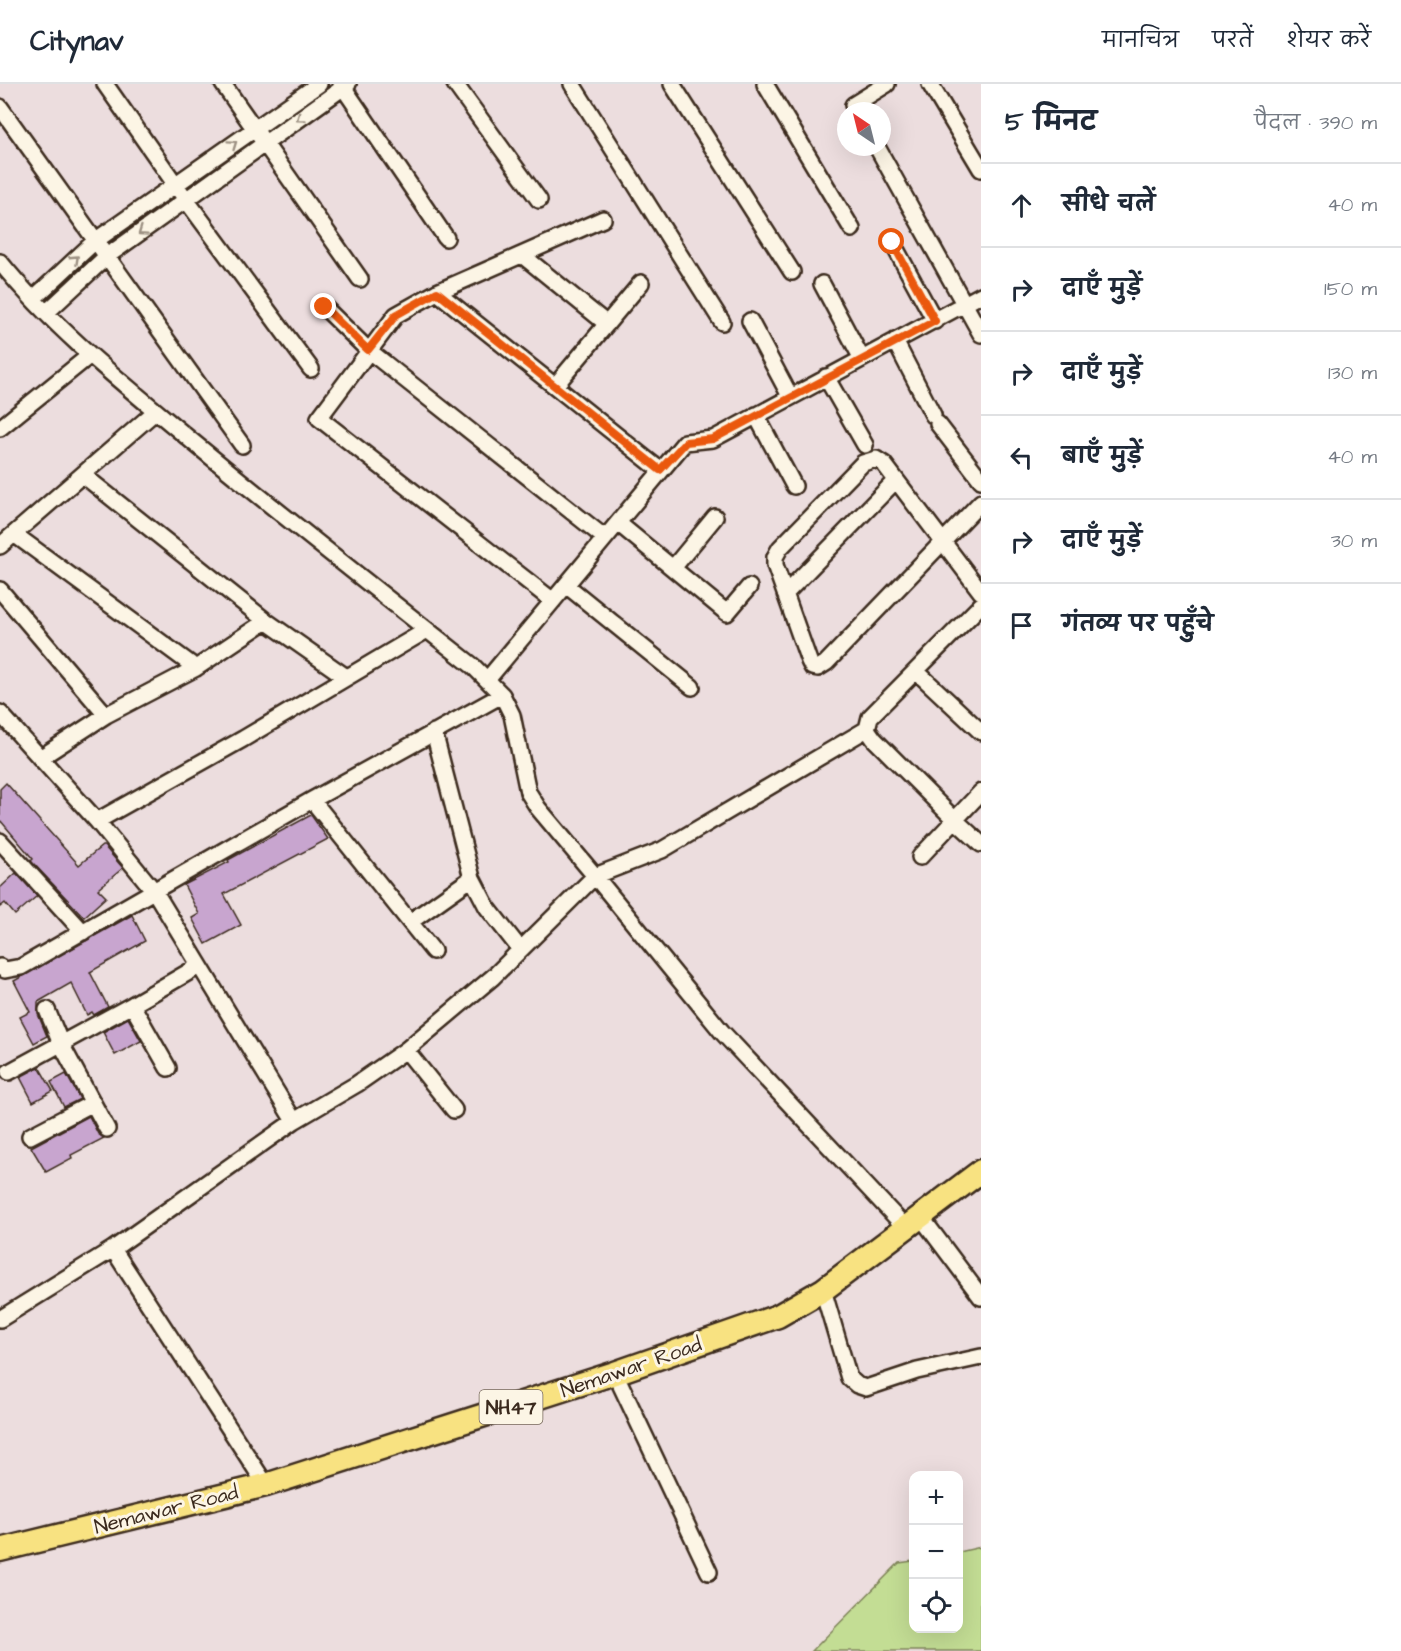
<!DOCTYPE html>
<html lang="hi">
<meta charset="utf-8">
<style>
body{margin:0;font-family:"Architects Daughter","Playpen Sans Deva",sans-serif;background:#f2f2f3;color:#1f2937}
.controls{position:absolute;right:18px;bottom:18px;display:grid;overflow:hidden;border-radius:12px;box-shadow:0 6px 24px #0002}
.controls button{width:54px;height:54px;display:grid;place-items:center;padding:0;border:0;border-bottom:2px solid #e0e1e3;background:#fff;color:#1f2937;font:30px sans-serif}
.compass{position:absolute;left:837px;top:18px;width:54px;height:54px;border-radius:50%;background:#fff;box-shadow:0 6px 24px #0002;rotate:325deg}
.stop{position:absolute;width:18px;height:18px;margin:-14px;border:4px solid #ea580c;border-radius:50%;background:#fff}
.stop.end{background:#ea580c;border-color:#fff;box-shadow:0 2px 6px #0008}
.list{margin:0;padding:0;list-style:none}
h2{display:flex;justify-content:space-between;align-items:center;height:78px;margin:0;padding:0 24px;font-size:26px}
h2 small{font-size:20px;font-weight:400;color:#747a83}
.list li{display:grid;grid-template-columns:39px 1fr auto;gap:18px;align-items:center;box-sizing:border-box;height:84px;padding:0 24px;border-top:2px solid #e0e1e3}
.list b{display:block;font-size:22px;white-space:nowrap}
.list em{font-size:20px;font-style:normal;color:#747a83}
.icon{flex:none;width:33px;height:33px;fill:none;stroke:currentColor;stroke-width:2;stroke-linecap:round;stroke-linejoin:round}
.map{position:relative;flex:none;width:981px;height:1567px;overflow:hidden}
header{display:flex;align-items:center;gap:36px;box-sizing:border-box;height:84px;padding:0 30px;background:#fff;border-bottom:2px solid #e0e1e3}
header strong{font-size:28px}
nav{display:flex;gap:33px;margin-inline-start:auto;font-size:21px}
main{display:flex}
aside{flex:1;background:#fff}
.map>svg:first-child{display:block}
.green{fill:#c3dd94;stroke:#7f8459;stroke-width:1.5}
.building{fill:#c8a5cf;stroke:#3b2a1e;stroke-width:1.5}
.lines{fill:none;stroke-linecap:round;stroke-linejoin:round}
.minor-casing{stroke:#3b2a1e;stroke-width:20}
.highway-casing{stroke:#3b2a1e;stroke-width:27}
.minor{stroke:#fcf5e5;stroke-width:15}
.highway{stroke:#f8e281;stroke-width:22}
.oneway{stroke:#9c9082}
.route{stroke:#ea580c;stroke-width:8}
.labels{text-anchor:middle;stroke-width:6;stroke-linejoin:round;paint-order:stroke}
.shield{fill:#fcf5e5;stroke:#75675a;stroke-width:1.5}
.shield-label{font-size:20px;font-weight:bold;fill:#3b2a1e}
.street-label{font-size:21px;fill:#3b2a1e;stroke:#fcf5e5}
</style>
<header>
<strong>Citynav</strong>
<nav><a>मानचित्र</a><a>परतें</a><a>शेयर करें</a></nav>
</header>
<main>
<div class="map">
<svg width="981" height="1567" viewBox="0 0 981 1567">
<rect width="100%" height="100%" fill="#ecddde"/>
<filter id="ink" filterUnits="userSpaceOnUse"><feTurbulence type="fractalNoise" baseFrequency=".0167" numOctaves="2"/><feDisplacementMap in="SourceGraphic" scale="12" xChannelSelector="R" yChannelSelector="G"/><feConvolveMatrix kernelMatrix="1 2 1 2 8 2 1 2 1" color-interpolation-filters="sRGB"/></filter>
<g filter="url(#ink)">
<!-- green -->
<path class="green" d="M981,1463V1567H812L899,1479L913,1477L914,1544H958L959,1468Z"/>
<!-- building -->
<path class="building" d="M6,699L79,781L102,762H104L123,784L98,805L106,813L84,833L31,777L33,775L0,736V705Z
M311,731L328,755L224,810L241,841L206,860L192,834L199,830L184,801L229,778L228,776Z
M16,789L37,812L15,831L5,819L0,823V804Z
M132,831L145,857L90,888L108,923L94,931L92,928L87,931L71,899L38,918V930L47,952L34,959L20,933L30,928L14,897Z
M128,934L141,957L115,971L103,948Z
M39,983L53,1007L33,1018L20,993Z
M66,990L80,1015L64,1023L51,998Z
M89,1032L98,1050L104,1054L71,1071L72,1074L46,1088L31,1063Z"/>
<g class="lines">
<defs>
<path id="minor" d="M105,0L187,117L311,285
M223,0L360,195
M341,0L446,154
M455,0L539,116
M572,0L722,238
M672,0L792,188
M765,0L852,145
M930,0L981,85
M0,23L242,361
M857,27L853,21L887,0
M877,63L981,250
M892,158L935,237
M522,171L607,240
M0,178C56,247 125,301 193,358C285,434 379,508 473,582L502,611L512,631L528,708L538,724L595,792L722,948L906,1144
M822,200L862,275
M437,208L660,386
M33,215L95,157L319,0
M324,223L368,266L605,454
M46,229L106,173L348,0
M750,237L790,312
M895,257L933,331
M826,293L865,361
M555,302L641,199
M756,331L794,402
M938,340L981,396
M0,344L89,272
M83,391L266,537L346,593
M981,418L826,579L818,584L812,583L809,577L775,481V473L780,464L863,379L876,375L884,380L981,508
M618,439L727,529L749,503
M14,450L196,584
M0,462L156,327
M673,484L715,433
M566,501L692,603
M0,506L106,631
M785,510L896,396
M553,517L319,334L396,231L437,208L603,135
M981,521L870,633L867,645L874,655L955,736L981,760
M916,587L981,648
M487,596L685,358L713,355L981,211
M0,629L97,737L155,808L294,1037
M434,648L472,794L487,823L520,865
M40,674L106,631L196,584L266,537
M312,716L433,867
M97,737L243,655L427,546
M0,757L83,848
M920,773L981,708
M410,838L472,794
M0,883L5,886L21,883L312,716L502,611
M132,921L168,984
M47,926L61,960L107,1045
M406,966L454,1026
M9,988L132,921L199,882
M30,1052L93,1019
M921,1133L981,1213
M823,1206L849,1294L857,1301L866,1304L917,1287L981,1273
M0,1235L113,1165
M615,1289L709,1488
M266,1401L113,1165L294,1037L357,1000L406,966L493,893L595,792L662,766L867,645"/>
<path id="highway" d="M0,1466L266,1401L615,1289L778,1232L823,1206L981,1087"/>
</defs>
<!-- minor casing -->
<use href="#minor" class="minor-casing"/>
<!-- highway casing -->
<use href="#highway" class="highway-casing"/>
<!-- minor -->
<use href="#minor" class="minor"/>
<!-- highway -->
<use href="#highway" class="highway"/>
</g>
<!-- one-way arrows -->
<defs><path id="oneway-chevron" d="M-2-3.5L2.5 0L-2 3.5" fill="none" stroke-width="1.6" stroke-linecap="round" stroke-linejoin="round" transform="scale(1.5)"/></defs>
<g class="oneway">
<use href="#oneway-chevron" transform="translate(300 34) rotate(144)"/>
<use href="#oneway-chevron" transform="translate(233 60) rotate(-35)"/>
<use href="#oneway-chevron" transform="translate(142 148) rotate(145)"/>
<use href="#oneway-chevron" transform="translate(75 175) rotate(-43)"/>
</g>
</g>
<g class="lines" filter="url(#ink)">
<!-- route -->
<path class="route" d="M324,223L368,266L396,231L437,208L660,386L686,358L713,355L935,237L892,158"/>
</g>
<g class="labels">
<!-- shield labels -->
<rect class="shield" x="479.5" y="1306" width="63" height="34" rx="4.5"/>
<g class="shield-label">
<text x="511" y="1330">NH47</text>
</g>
<!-- street labels -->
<g class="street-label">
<text transform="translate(631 1283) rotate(-19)" y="7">Nemawar Road</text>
<text transform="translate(166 1425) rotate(-14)" y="7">Nemawar Road</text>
</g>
</g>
</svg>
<div class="controls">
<button>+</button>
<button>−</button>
<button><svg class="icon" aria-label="locate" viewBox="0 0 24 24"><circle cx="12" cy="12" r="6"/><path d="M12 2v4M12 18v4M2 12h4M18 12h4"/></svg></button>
</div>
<svg class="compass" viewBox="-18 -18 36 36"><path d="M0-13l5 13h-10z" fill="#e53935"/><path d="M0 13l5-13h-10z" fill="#747a83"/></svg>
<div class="stop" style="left:892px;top:158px"></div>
<div class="stop end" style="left:324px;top:223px"></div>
</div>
<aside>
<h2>5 मिनट<small>पैदल · 390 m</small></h2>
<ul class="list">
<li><svg class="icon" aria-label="ahead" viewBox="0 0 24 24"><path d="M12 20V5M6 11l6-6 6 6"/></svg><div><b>सीधे चलें</b></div><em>40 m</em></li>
<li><svg class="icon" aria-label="right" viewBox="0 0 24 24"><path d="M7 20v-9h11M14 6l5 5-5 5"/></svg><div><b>दाएँ मुड़ें</b></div><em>150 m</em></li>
<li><svg class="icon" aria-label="right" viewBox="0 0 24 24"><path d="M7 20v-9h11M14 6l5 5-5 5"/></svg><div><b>दाएँ मुड़ें</b></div><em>130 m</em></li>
<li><svg class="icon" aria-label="left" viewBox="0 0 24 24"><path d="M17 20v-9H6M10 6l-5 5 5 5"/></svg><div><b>बाएँ मुड़ें</b></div><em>40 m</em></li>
<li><svg class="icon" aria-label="right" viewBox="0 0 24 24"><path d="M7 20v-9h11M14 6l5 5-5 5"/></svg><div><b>दाएँ मुड़ें</b></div><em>30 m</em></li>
<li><svg class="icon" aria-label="arrive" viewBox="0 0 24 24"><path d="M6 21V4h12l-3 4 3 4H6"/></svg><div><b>गंतव्य पर पहुँचे</b></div></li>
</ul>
</aside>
</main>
